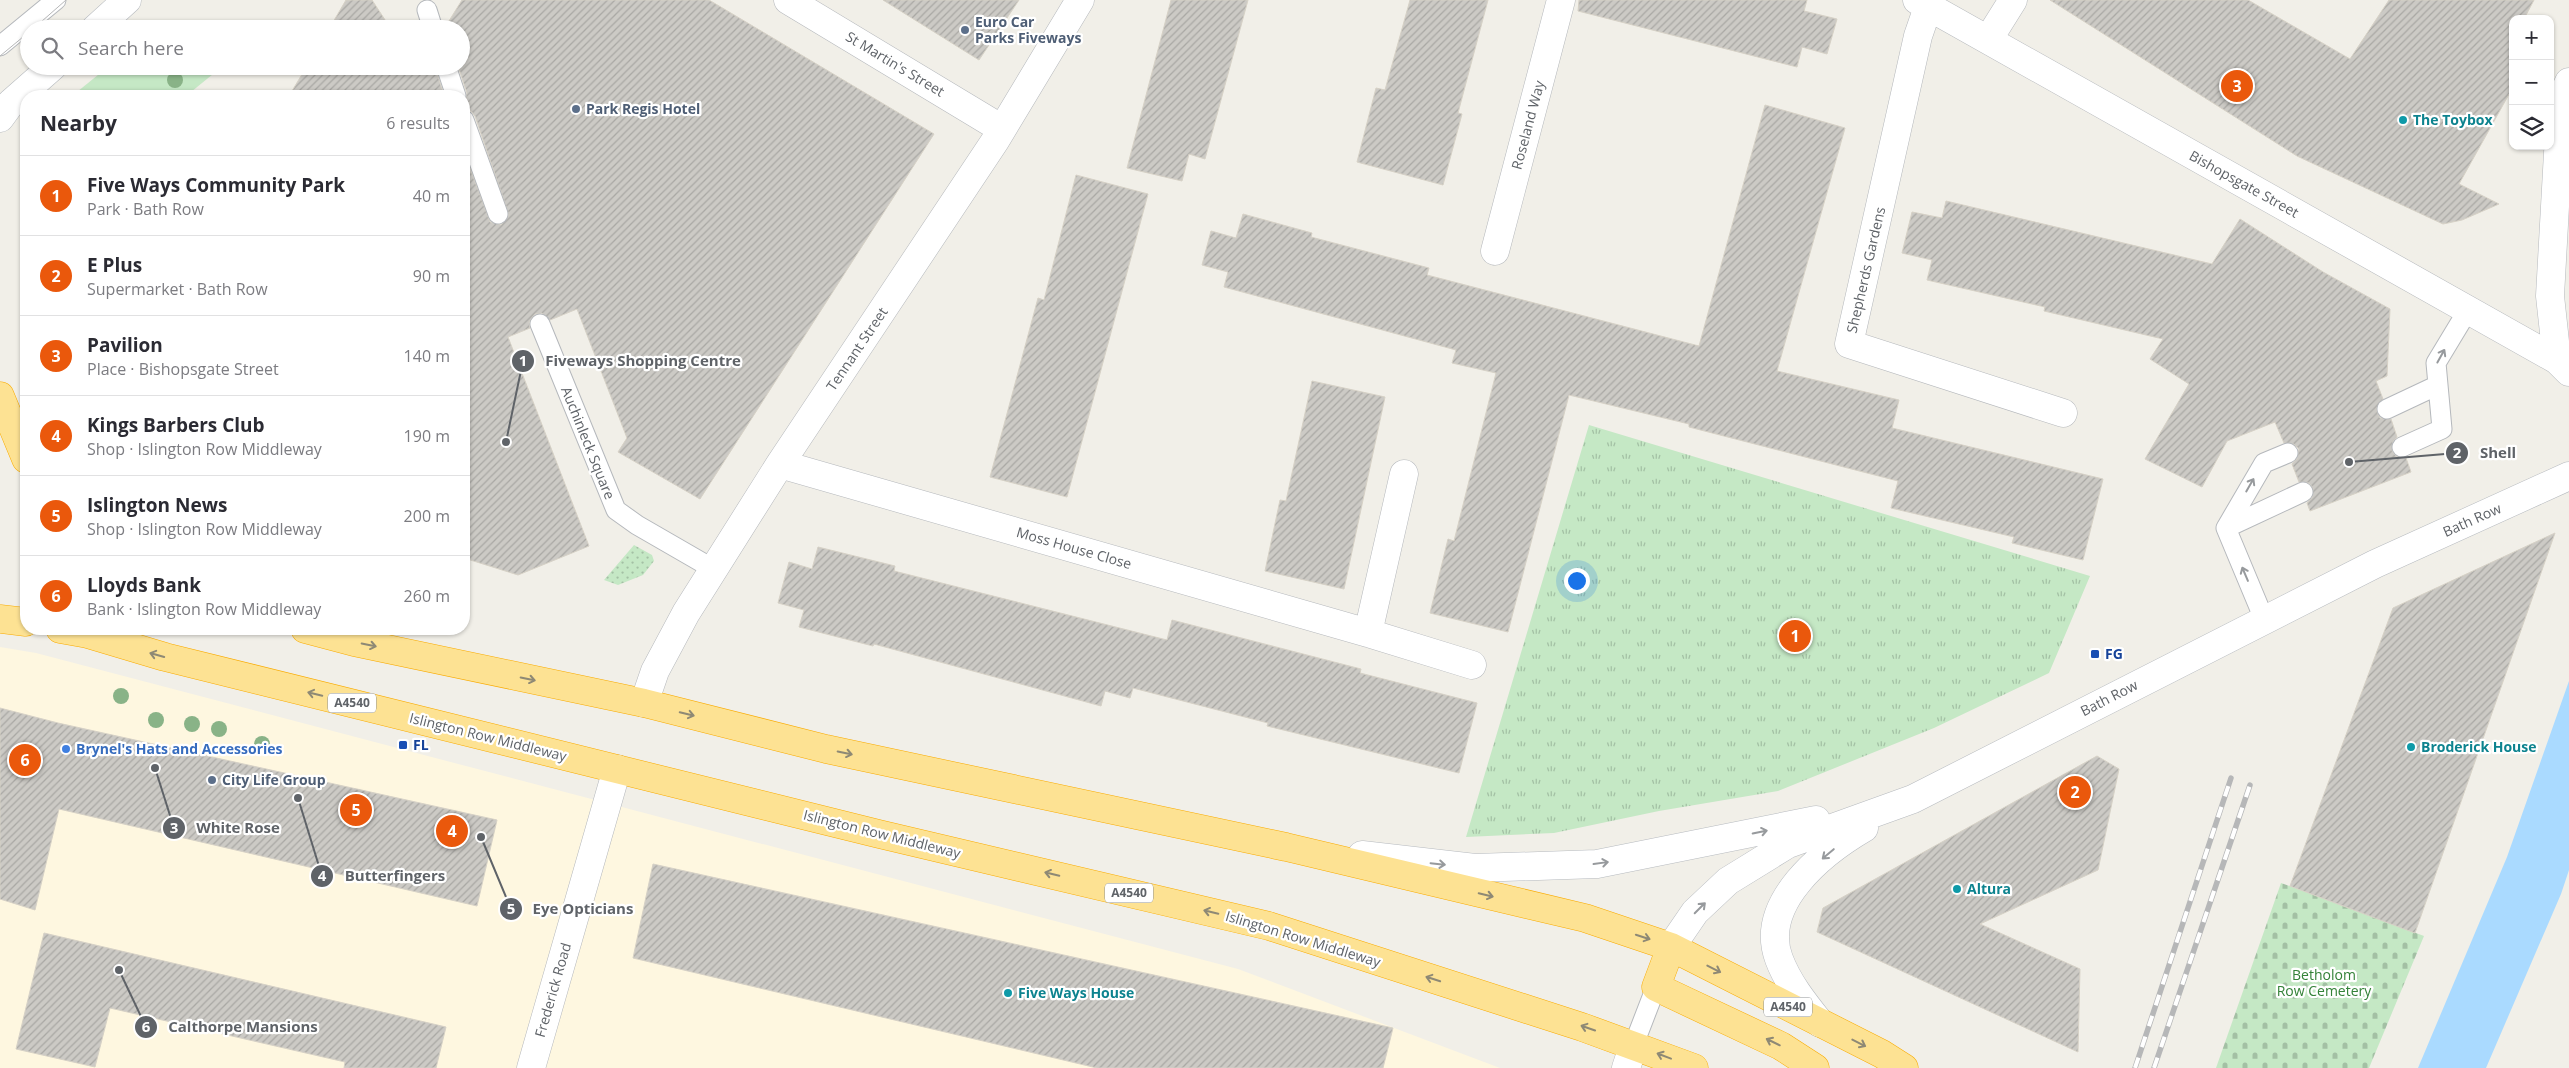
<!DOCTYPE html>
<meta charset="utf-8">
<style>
body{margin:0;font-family:"Open Sans",sans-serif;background:#f7f7f7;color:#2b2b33}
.controls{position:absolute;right:15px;top:15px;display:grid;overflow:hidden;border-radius:10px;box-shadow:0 1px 4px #0004}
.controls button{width:45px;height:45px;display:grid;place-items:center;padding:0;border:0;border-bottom:1px solid #e1e1e2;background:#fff;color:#2b2b33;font:25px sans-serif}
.you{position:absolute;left:1576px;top:580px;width:18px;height:18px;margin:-12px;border:4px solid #fff;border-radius:50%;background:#1a73e8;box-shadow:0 0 0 8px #1a73e833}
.badge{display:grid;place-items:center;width:32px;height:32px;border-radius:50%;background:#ea580c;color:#fff;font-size:16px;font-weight:700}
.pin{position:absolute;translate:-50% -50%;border:2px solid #fff;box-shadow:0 1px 5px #0006}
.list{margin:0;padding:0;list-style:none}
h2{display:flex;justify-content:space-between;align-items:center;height:65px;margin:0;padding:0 20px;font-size:21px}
h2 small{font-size:16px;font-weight:400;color:#7c7c81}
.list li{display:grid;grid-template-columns:32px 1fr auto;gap:15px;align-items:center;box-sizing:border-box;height:80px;padding:0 20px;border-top:1px solid #e1e1e2}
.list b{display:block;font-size:19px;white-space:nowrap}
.list p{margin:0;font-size:16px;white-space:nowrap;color:#7c7c81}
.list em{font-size:16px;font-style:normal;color:#7c7c81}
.icon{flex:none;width:28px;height:28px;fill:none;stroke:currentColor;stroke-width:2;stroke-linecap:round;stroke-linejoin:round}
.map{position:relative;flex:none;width:2569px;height:1068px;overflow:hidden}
.search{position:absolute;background:#fff;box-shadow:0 1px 4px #0004;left:20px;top:20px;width:450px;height:55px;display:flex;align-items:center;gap:12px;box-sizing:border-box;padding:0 18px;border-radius:28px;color:#7c7c81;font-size:19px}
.panel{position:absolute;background:#fff;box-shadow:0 1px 4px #0004;left:20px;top:90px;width:450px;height:545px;border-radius:20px}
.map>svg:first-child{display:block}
.commercial{fill:#fef7e0}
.grass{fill:#c5e8c5}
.cemetery{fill:url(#cemetery-stones)}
.park{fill:url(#park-tufts)}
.garden{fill:url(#garden-dots)}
.water{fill:#aadaff}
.building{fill:url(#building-hatch);stroke:#d6d1c6}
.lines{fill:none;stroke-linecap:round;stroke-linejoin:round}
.lane-casing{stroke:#b5b8bc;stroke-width:21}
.street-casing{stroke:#b5b8bc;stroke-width:29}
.secondary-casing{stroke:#b6babf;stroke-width:29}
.highway-casing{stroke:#f9ab00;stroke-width:29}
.lane{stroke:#fff;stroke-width:19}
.street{stroke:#fff;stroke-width:28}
.secondary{stroke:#fff;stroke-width:28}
.highway{stroke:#fde293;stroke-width:28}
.tram{stroke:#b6b7b8;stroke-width:1}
.rail-casing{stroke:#b6b7b8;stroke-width:5.5}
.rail{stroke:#fff;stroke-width:4;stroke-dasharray:11;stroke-linecap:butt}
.tree{fill:#89b387}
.oneway{stroke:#979a9d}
.oneway2{stroke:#8e8975}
.service-dot{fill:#5c6f8a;stroke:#fff;stroke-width:2}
.culture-dot{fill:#0f9aa8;stroke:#fff;stroke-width:2}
.transit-dot{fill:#1a4fb4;stroke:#fff;stroke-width:2}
.shop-dot{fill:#3f7fe0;stroke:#fff;stroke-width:2}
.labels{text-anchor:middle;stroke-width:4.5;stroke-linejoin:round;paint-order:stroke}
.shield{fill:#fff;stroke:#8f9295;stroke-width:1}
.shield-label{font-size:12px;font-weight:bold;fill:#5f6368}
.service-label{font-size:14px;font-weight:bold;fill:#4e5e75;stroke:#fff;text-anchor:start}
.street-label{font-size:14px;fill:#5f6368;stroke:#fff}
.culture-label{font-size:14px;font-weight:bold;fill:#0d838f;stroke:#fff;text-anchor:start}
.transit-label{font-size:14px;font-weight:bold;fill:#164399;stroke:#fff;text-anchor:start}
.shop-label{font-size:14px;font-weight:bold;fill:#366cbe;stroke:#fff;text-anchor:start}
.park-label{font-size:14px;fill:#348238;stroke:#fff}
.leader{fill:none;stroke:#5f6368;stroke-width:2}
.callout-dot{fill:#5f6368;stroke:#fff;stroke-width:2}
.mark-label{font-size:15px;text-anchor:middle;font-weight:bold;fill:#fff}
.callout-label{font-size:15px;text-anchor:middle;font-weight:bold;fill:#5f6368;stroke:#fff;stroke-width:4.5;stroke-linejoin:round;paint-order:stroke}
</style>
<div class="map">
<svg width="2569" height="1068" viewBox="0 0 2569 1068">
<defs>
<pattern id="cemetery-stones" width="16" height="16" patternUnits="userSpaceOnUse" patternTransform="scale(1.25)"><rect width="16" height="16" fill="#c5e8c5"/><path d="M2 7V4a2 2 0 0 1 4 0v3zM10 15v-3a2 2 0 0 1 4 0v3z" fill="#a3c0a4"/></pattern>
<pattern id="park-tufts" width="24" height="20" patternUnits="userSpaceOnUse" patternTransform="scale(1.25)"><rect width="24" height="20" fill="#c5e8c5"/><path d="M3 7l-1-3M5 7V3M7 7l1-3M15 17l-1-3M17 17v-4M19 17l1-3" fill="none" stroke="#a3c0a4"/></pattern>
<pattern id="garden-dots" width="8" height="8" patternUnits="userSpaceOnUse" patternTransform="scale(1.25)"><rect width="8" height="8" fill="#c5e8c5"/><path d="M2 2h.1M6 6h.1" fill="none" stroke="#a3c0a4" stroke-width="1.8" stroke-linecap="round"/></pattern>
<pattern id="building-hatch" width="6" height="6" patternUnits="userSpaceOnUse" patternTransform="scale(1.25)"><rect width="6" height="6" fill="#cccac5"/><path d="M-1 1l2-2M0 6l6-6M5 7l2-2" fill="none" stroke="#a9a8a4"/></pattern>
</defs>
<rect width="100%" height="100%" fill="#f1efe8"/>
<!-- commercial -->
<path class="commercial" d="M0,647L36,653L1238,969L1500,1068H0Z"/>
<!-- grass -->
<path class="grass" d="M109,66H209L218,70L186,96H72Z"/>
<!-- cemetery -->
<path class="cemetery" d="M2281,883L2424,936L2369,1068H2216Z"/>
<!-- park -->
<path class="park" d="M1589,425L2090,576L2049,673L1934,728L1778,791L1659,811L1554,833L1466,837Z"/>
<!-- garden -->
<path class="garden" d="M634,545L652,555L654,561L643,575L618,585L604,580Z"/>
<!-- water -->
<path class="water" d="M2569,681V870L2561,894L2486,1068H2418L2507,857Z"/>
<!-- building -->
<path class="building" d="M346,0H372L391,29H329Z
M462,0H709L934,134L700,499L618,452L627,438L577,309L550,320L542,313L535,314L529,322L530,328L508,337L589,546L518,575L464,558V152L490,222L501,225L509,215L475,116L471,111L464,109L467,93L458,66H461V29H444Z
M883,0H1019L979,60Z
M1171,0H1248L1205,159L1189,154L1182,181L1127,168Z
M1410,0H1488L1458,113L1462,114L1443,185L1357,162L1376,88L1385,90Z
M1579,0H1807L1804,11L1837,19L1827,54L1802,47L1797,67L1578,11Z
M2050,0H2248L2350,59L2389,0H2534L2524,19H2513V87L2459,184L2499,204L2462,220L2443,224L2297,156Z
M307,66H435L444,96H289Z
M1765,105L1845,128L1777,371L1899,400L1892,428L2103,479L2083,560L2012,543L2014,537L1891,508L1898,481L1689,427V424L1569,395L1508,632L1430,613L1448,539L1454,541L1496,373L1452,363L1456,350L1224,287L1228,272L1202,265L1211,231L1236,238L1243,214L1312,233L1311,237L1429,268L1427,275L1699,346Z
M1076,175L1148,194L1067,497L990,477L1038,298L1044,300Z
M1946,201L2212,264L2240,219L2323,272L2390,309L2387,376L2376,381L2383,399L2376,409L2380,418L2391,419L2397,437L2393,441L2392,451L2396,456L2406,458L2411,472L2310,511L2307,503L2312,498L2313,488L2309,483L2299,482L2292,464L2297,459L2299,449L2294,444L2284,443L2275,422L2227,441L2202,487L2145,459L2189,384L2150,359L2163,339L2044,311L2045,307L1927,280L1932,260L1902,253L1912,212L1942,218Z
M1312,381L1385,397L1344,589L1265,571L1280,500L1286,501Z
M2555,533L2415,933L2290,886L2393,608Z
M818,547L895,566L894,571L1167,640L1172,620L1361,669L1360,673L1477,703L1459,773L1267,726L1268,723L1133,688L1130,698L1105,691L1101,706L874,644L873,646L799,627L804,610L778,603L789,562L812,569Z
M0,708L58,723L497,820L477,906L59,809L35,910L0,899Z
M2097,756L2119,769L2098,870L1980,924L2080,969L2078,1052L1817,932L1823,908Z
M653,864L1393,1028L1383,1068H1097L633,958Z
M44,933L446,1027L436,1068H344L345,1062L110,1008L95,1067L16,1049Z"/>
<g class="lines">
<defs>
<path id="lane" d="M427,10L433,29
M0,46L56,0
M446,66L456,96
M464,120L498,214
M540,324L616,510L637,525L715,570
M2387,409L2438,385
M2402,447L2442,429L2436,363L2468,310
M2226,528L2264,463L2288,453
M2264,619L2226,528L2303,492
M1634,1044L1656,987"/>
<path id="street" d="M788,0L1002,129
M1917,0L2557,360L2569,372
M1928,7L1918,36L1849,344L2063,413
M1988,40L2013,0
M1495,251L1561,0
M2557,360L2550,296L2561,99L2569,82
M780,464L1368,633L1472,665
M1368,633L1404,474
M644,703L655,671L686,613L780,464L995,141L1080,0
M531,1068L617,769
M1626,1068L1634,1044"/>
<path id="secondary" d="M95,29L127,0
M0,118L11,103L53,66
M1362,855L1475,868L1597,864L1816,820
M1671,947L1695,912L1728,881L1788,844L1913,799L2375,564L2569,476
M1820,1023C1804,1003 1788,983 1779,959C1758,903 1823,852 1864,828"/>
<path id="highway" d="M0,396L26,459
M0,619L26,622
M60,629L88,634L165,657L879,834L1269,926L1582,1027L1694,1068
M305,629L354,642L644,703L826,749L1286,847L1585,918L1671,947L1882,1054L1904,1068
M1671,947L1656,987L1781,1046L1815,1068"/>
</defs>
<!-- lane casing -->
<use href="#lane" class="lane-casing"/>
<!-- street casing -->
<use href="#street" class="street-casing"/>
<!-- secondary casing -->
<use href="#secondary" class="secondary-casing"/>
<!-- highway casing -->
<use href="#highway" class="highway-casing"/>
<!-- lane -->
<use href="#lane" class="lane"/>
<!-- street -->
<use href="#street" class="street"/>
<!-- secondary -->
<use href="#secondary" class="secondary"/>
<!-- highway -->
<use href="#highway" class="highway"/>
<!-- tram -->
<path class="tram" d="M33,29L66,0
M0,56L29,32"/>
<defs>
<path id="rail" d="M2135,1068L2231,778
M2154,1068L2250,785"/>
</defs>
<!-- rail casing -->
<use href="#rail" class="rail-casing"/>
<!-- rail -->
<use href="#rail" class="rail"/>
</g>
<!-- trees -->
<g class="tree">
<circle cx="175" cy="80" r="8"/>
<circle cx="121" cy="696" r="8"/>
<circle cx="156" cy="720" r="8"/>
<circle cx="192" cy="724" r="8"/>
<circle cx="219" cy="729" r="8"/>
<circle cx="262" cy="744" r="8"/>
</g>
<!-- one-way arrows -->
<defs><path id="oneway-shaft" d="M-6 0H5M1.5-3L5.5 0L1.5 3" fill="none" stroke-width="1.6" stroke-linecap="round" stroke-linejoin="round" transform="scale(1.25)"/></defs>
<g class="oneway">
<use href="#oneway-shaft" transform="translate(2441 356) rotate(-61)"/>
<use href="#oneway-shaft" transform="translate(2250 485) rotate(-60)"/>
<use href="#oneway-shaft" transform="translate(2245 574) rotate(-113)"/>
<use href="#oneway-shaft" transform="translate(1760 832) rotate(-12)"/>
<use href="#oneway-shaft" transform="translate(1828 854) rotate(140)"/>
<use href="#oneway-shaft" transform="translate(1601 863) rotate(-8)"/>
<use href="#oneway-shaft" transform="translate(1438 864) rotate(6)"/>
<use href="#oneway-shaft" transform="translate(1700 908) rotate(-45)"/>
</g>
<g class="oneway2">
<use href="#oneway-shaft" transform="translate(369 645) rotate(12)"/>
<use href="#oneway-shaft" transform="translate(157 655) rotate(-164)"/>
<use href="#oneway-shaft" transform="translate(528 679) rotate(12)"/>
<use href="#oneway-shaft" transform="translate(315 694) rotate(-166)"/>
<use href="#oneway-shaft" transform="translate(687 714) rotate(14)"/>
<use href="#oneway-shaft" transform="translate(845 753) rotate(12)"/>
<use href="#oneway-shaft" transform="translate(1052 874) rotate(-167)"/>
<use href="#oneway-shaft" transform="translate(1486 895) rotate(13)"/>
<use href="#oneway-shaft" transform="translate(1211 912) rotate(-167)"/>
<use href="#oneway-shaft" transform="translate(1643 937) rotate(18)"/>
<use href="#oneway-shaft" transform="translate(1714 969) rotate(27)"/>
<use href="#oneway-shaft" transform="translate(1433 979) rotate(-162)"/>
<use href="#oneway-shaft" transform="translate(1588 1028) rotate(-161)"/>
<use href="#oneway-shaft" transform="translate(1773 1042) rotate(-154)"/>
<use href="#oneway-shaft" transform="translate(1859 1043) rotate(27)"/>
<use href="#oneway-shaft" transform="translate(1664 1056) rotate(-159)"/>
</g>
<!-- markers -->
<g class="service-dot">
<circle cx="965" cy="30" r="5"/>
<circle cx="576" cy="109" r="5"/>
<circle cx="212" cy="780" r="5"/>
</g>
<g class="culture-dot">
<circle cx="2403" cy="120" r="5"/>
<circle cx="2411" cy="747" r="5"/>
<circle cx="1957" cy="889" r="5"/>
<circle cx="1008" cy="993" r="5"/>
</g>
<g class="transit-dot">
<rect x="2090" y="649" width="10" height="10" rx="2.5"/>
<rect x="398" y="740" width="10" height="10" rx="2.5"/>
</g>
<circle class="shop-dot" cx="66" cy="749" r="5"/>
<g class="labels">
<!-- shield labels -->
<g class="shield">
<rect x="328" y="693.5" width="48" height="19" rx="4"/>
<rect x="1105" y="883.5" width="48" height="19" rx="4"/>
<rect x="1764" y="997.5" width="48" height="19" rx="4"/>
</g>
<g class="shield-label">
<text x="352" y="707">A4540</text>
<text x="1129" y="897">A4540</text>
<text x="1788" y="1011">A4540</text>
</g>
<!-- service labels -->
<g class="service-label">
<text x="975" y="27">Euro Car<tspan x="975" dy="16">Parks Fiveways</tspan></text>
<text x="586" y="114">Park Regis Hotel</text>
<text x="222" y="785">City Life Group</text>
</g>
<!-- street labels -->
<g class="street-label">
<text transform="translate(895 64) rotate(31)" y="5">St Martin's Street</text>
<text transform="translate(1528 125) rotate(-75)" y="5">Roseland Way</text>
<text transform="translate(2244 184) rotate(29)" y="5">Bishopsgate Street</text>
<text transform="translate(1866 270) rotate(-77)" y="5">Shepherds Gardens</text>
<text transform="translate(857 349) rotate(-56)" y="5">Tennant Street</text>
<text transform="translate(588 443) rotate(68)" y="5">Auchinleck Square</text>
<text transform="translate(2472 520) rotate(-24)" y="5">Bath Row</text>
<text transform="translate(1074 548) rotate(16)" y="5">Moss House Close</text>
<text transform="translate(2109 698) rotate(-27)" y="5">Bath Row</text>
<text transform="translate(488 737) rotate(14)" y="5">Islington Row Middleway</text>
<text transform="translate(882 834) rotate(14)" y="5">Islington Row Middleway</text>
<text transform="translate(1303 939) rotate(17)" y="5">Islington Row Middleway</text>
<text transform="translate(553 990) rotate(-74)" y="5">Frederick Road</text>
</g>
<!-- culture labels -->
<g class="culture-label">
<text x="2413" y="125">The Toybox</text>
<text x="2421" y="752">Broderick House</text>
<text x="1967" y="894">Altura</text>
<text x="1018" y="998">Five Ways House</text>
</g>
<!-- transit labels -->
<g class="transit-label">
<text x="2105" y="659">FG</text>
<text x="413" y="750">FL</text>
</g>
<!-- shop labels -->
<g class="shop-label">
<text x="76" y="754">Brynel's Hats and Accessories</text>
</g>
<!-- park labels -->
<g class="park-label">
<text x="2324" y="980">Betholom<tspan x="2324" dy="16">Row Cemetery</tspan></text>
</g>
</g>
<!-- callouts -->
<path class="leader" d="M506 442L523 361M2349 462L2457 453M155 768L174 828M298 798L322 876M481 837L511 909M119 970L146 1027"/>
<g class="callout-dot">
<circle cx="506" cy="442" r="5"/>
<circle cx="2349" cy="462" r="5"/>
<circle cx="155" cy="768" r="5"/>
<circle cx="298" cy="798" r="5"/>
<circle cx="481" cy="837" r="5"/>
<circle cx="119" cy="970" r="5"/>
<circle cx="523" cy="361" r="12"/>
<circle cx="2457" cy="453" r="12"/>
<circle cx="174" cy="828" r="12"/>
<circle cx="322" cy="876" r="12"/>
<circle cx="511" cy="909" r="12"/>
<circle cx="146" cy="1027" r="12"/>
</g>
<g class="mark-label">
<text x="523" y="366">1</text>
<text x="2457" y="458">2</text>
<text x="174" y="833">3</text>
<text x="322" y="881">4</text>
<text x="511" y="914">5</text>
<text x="146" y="1032">6</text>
</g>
<g class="callout-label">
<text x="643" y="366">Fiveways Shopping Centre</text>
<text x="2498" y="458">Shell</text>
<text x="238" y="833">White Rose</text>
<text x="395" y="881">Butterfingers</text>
<text x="583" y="914">Eye Opticians</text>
<text x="243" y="1032">Calthorpe Mansions</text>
</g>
</svg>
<div class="controls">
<button>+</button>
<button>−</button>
<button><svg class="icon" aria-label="layers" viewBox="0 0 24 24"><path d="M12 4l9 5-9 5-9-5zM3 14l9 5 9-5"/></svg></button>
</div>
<div class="you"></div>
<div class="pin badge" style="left:1795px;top:636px">1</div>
<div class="pin badge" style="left:2075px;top:792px">2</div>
<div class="pin badge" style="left:2237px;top:86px">3</div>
<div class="pin badge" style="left:452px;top:831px">4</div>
<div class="pin badge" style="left:356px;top:810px">5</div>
<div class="pin badge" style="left:25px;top:760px">6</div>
<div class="search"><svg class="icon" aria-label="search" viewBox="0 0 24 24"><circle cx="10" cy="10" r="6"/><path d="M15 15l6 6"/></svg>Search here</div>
<section class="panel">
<h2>Nearby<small>6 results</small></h2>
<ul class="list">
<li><span class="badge">1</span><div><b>Five Ways Community Park</b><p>Park · Bath Row</p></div><em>40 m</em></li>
<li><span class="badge">2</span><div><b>E Plus</b><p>Supermarket · Bath Row</p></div><em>90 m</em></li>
<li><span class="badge">3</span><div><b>Pavilion</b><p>Place · Bishopsgate Street</p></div><em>140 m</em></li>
<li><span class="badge">4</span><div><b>Kings Barbers Club</b><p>Shop · Islington Row Middleway</p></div><em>190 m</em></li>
<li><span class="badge">5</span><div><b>Islington News</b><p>Shop · Islington Row Middleway</p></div><em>200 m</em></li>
<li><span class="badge">6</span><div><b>Lloyds Bank</b><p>Bank · Islington Row Middleway</p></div><em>260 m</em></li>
</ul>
</section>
</div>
